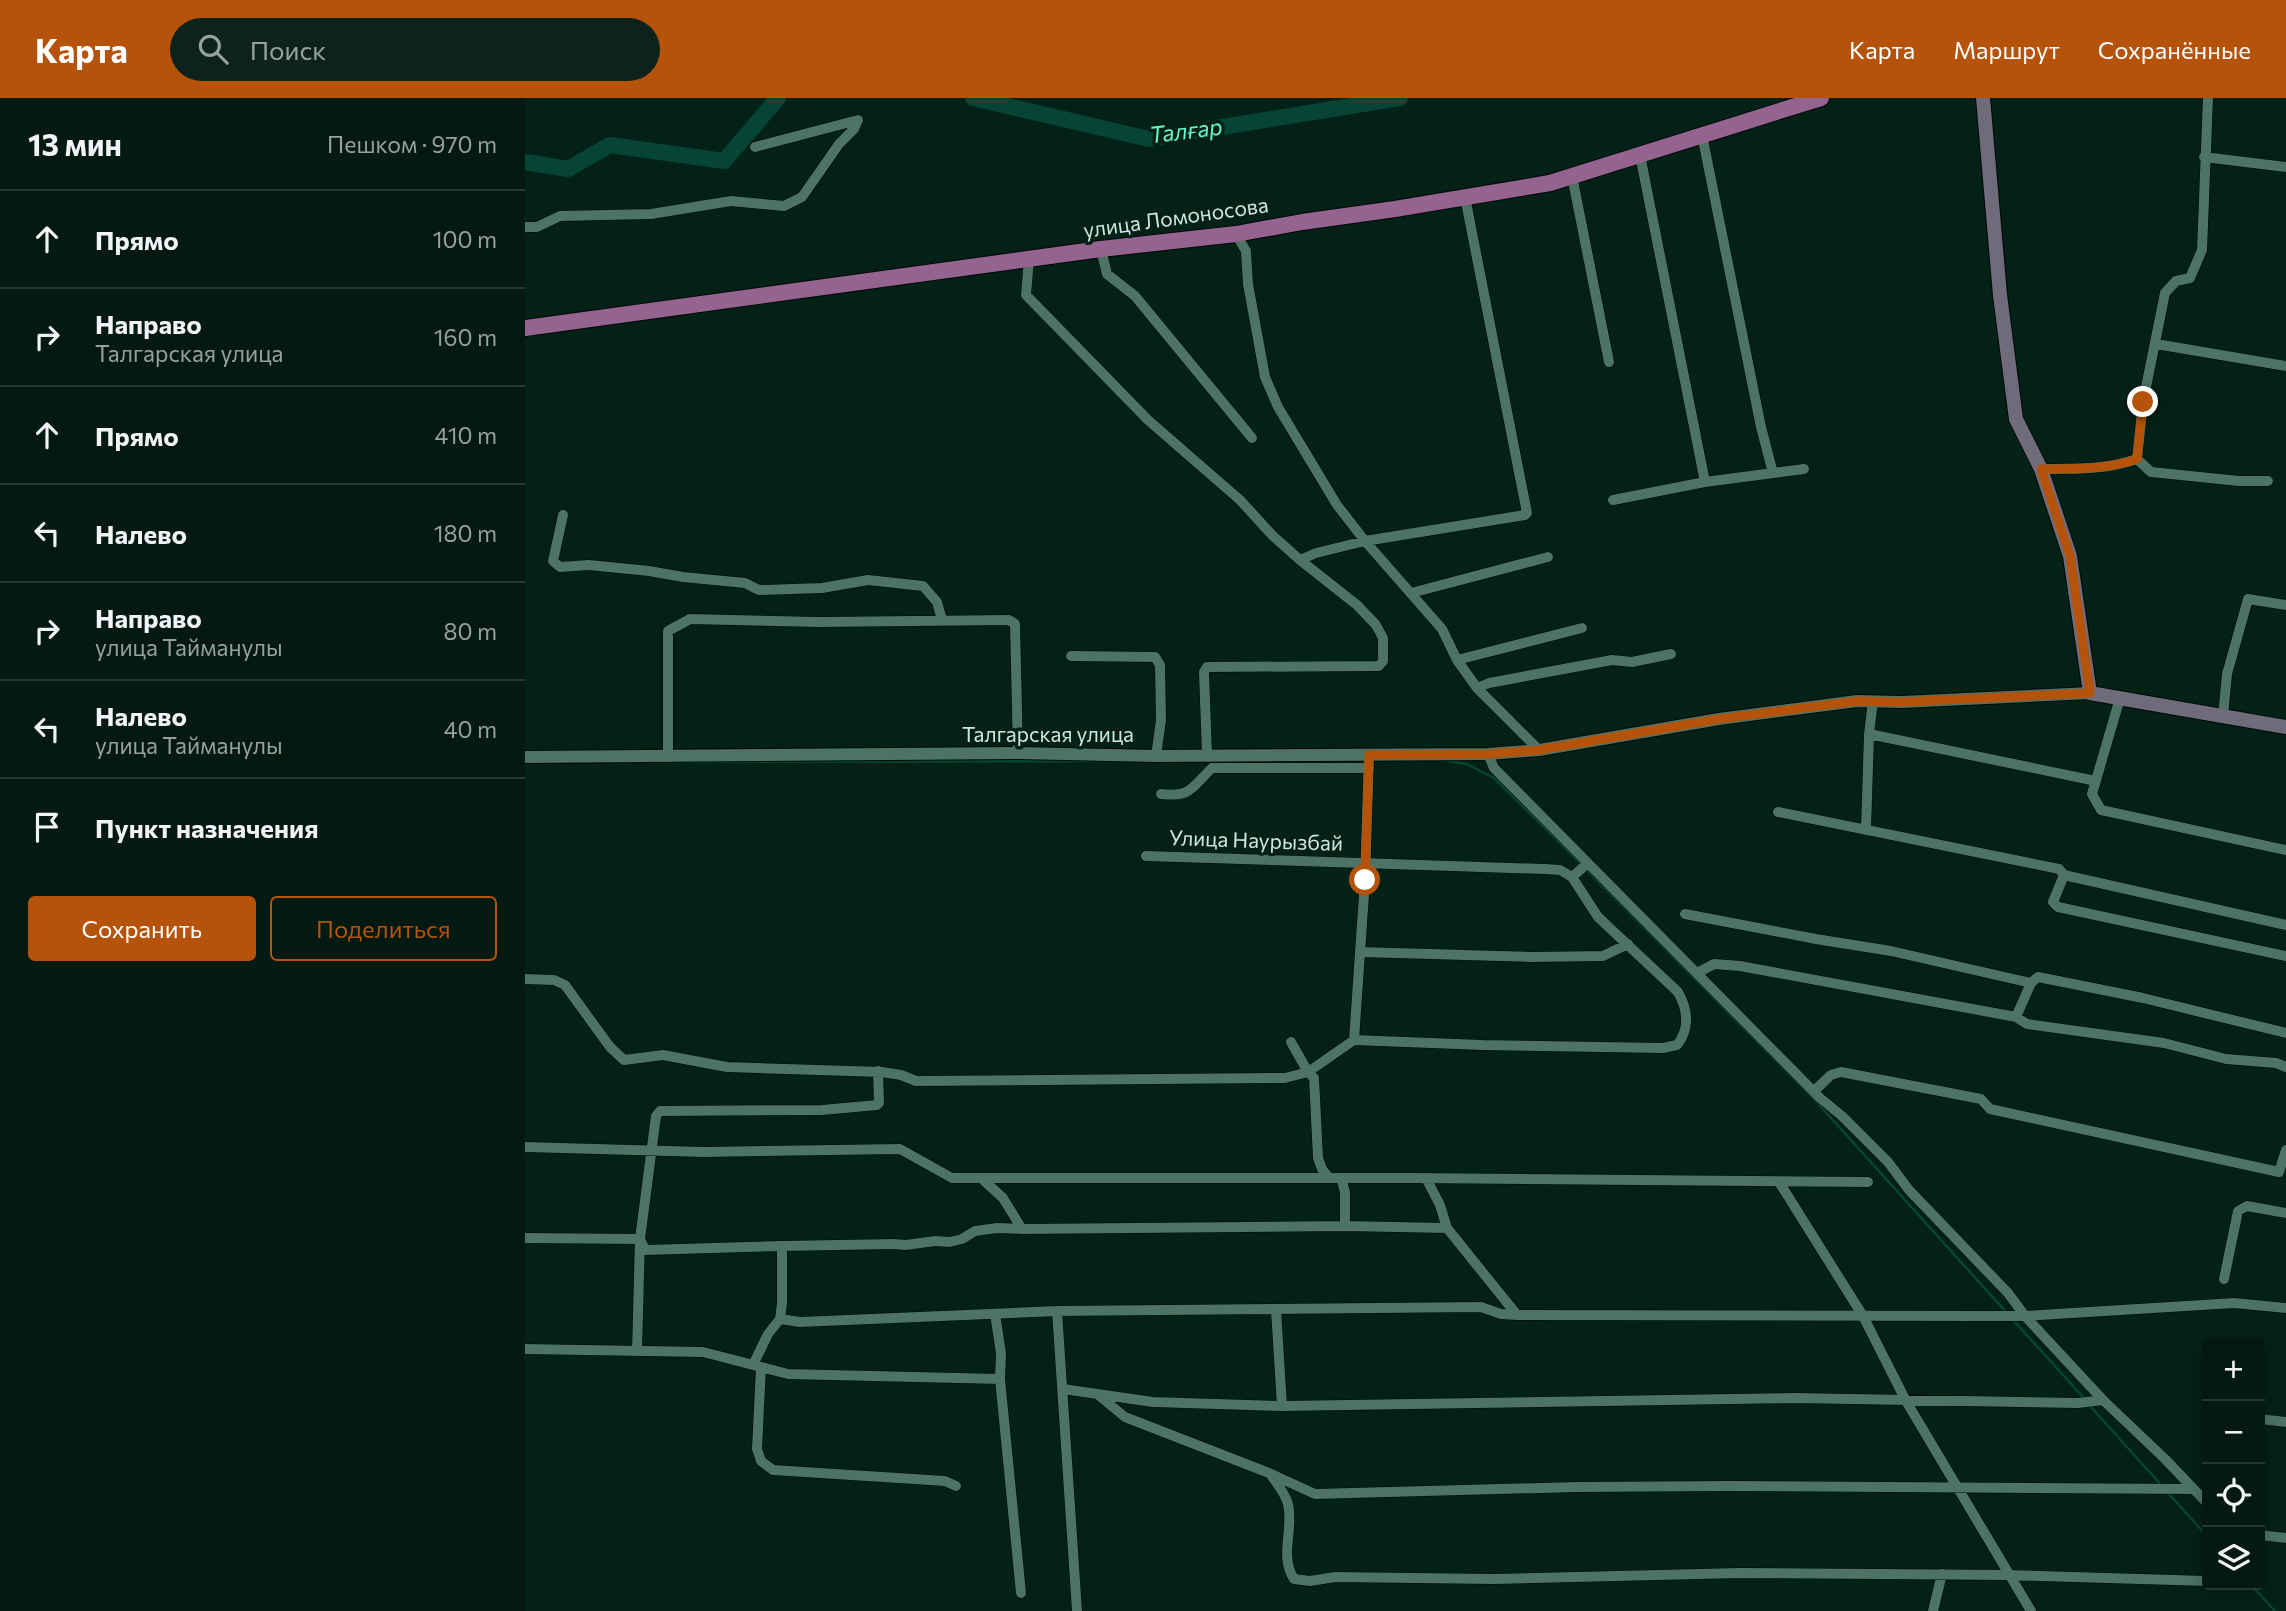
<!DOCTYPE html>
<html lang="ru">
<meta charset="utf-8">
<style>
body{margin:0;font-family:Commissioner,sans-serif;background:#0d221b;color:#f1f3f6}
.controls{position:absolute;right:21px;bottom:21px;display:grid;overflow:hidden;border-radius:7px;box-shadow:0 4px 18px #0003}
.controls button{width:63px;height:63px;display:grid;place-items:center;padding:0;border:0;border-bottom:2px solid #243832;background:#031912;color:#f1f3f6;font:35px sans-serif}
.stop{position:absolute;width:21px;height:21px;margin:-16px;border:5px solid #b45309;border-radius:50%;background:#fff}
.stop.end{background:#b45309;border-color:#fff;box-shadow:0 2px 7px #0008}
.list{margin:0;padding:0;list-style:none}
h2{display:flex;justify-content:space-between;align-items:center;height:91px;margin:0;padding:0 28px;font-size:30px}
h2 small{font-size:23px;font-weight:400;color:#97a09f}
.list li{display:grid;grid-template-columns:46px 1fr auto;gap:21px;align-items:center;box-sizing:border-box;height:98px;padding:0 28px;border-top:2px solid #243832}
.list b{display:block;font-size:26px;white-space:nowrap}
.list p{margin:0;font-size:23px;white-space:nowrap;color:#97a09f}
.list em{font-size:23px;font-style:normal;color:#97a09f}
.actions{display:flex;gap:14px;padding:21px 28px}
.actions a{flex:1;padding:16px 0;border:2px solid #b45309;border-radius:7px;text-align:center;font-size:24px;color:#b45309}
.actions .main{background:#b45309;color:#fff}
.icon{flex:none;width:38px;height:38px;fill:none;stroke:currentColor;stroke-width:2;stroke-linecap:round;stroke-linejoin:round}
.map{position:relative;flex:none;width:1761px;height:1513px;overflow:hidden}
header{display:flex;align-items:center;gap:42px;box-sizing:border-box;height:98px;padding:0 35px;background:#b45309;color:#fff}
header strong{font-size:33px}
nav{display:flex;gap:38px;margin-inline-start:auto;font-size:24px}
.search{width:490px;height:63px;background:#0d221b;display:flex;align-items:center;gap:18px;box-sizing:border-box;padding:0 24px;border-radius:38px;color:#97a09f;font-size:26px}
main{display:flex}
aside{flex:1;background:#031912}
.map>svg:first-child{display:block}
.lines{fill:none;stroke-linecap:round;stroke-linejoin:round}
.stream{stroke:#064535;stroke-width:2.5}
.river{stroke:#064535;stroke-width:16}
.minor-casing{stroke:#000905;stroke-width:11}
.tertiary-casing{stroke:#000905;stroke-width:14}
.secondary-casing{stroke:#000905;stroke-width:16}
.primary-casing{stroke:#000905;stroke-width:18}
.minor{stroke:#4c7365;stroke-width:10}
.tertiary{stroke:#4c7365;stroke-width:12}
.secondary{stroke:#706b7b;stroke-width:14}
.primary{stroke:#956390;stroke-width:16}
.route{stroke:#b45309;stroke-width:9}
.labels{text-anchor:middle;stroke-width:7;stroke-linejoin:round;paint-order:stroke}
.street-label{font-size:21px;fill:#d1e5de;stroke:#042118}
.water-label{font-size:23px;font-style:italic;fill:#66f6cb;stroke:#042118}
</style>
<header>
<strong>Карта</strong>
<div class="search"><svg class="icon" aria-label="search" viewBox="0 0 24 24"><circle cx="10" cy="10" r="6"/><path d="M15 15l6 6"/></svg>Поиск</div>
<nav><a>Карта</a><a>Маршрут</a><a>Сохранённые</a></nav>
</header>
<main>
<aside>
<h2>13 мин<small>Пешком · 970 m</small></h2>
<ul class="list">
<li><svg class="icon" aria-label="ahead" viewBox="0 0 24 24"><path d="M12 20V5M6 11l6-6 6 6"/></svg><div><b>Прямо</b></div><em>100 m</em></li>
<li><svg class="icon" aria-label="right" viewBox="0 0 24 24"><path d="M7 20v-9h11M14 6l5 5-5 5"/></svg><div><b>Направо</b><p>Талгарская улица</p></div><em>160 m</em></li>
<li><svg class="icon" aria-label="ahead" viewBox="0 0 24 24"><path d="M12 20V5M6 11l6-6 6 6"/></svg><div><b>Прямо</b></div><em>410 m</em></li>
<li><svg class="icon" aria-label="left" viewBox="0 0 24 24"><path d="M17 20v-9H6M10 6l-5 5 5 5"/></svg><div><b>Налево</b></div><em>180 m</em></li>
<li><svg class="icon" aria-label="right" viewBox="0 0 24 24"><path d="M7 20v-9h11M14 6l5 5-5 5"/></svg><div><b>Направо</b><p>улица Тайманулы</p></div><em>80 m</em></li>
<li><svg class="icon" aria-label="left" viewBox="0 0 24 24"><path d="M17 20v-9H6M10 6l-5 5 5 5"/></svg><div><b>Налево</b><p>улица Тайманулы</p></div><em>40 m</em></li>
<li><svg class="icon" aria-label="arrive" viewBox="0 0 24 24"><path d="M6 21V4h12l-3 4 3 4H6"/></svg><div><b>Пункт назначения</b></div></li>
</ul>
<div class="actions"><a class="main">Сохранить</a><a>Поделиться</a></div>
</aside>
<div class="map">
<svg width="1761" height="1513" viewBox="0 0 1761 1513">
<rect width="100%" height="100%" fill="#042118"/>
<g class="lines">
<!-- stream -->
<path class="stream" d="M918,662L942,666L969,680L1030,740L1288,1000L1481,1214
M124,664L576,663
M1488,1222L1559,1300
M1565,1308L1638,1389
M1642,1394L1682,1438
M1726,1487L1750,1513"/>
<!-- river -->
<path class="river" d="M448,0L624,41L875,0
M0,64L43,71L85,47L199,63L253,0"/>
<defs>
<path id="minor" d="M1177,37L1236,329L1248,375
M1115,57L1180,384L1279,371
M1679,59L1761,69
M1047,78L1084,264
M940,99L1002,415L1000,417L840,443L917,531L932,562L952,590L1014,652
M0,129H12L35,118L126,116L206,103L259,108L277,99L314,46L329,31L333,22L230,49
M711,136L721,153L723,186L740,279L753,309L812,407L840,443L791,455L775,462
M576,151L582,176L610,198L727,340
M504,161L501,197L623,322L715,402L748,438L775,462L832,507L851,527L858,540V563L854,568L682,569L679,574L682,657
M1631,246L1761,268
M1612,361L1626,374L1714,383H1743
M1516,371C1549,371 1580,372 1612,361L1618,304L1640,195L1651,183L1665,180L1677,152L1683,0
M1088,402L1180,384
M38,417L28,463L35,469L64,467L124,473L158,479L220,485L234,492L297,490L343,482L398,488L412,504L417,522
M886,495L1023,459
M546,558L630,559L635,567L636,622L631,658
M932,562L1057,530
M952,590L964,585L1087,562L1107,564L1146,556
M1595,600L1567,696L1576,712L1761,752
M1348,603L1344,636L1571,683
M1698,618L1702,576L1723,501L1761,507
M963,656L969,670L1295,1000L1317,1018L1363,1064L1384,1092L1483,1195L1500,1218L1578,1302L1640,1361L1682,1405
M143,659V533L165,521L294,524L484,522L490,526L493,655
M636,696C667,699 666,690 687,670H844
M1253,714L1534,771L1539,777L1761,827
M1341,732L1344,636
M621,758L1020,771L1035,772L1047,779L1063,765
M1539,777L1528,804L1533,809L1761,858
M1160,816L1291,841L1366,853L1506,885
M835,854L1006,859L1078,858L1103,846
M1172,875L1189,866L1215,868L1491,919L1502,926L1639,945L1701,961L1751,965L1761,969
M0,881L29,882L40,887L85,949L99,962L138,957L202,969L357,974L376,977L391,983L760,980L783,974L829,942L840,782L844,657
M1491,919L1506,885L1513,879L1618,900L1761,935
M829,942L957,947L1138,950L1152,947C1165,931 1163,912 1153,894L1073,819L1047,779
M766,944L783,974L789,980L793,1060L797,1071L804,1080
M1289,993L1306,977L1316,974L1456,1001L1465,1011L1754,1074L1761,1052
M0,1049L179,1054L375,1051L427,1080H886L1343,1084
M456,1080L478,1100L497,1131L820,1128L922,1130L992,1217
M816,1080L820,1094V1128
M901,1080L915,1107L922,1130
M1254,1084L1338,1218L1381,1303L1506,1513
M0,1140L115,1141L120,1152L257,1148
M1699,1181L1713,1113L1722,1108L1761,1115
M751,1212L757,1308
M532,1213L552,1513
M470,1216L476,1255L475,1281L496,1495
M255,1221L257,1205V1148L369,1146L381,1147L410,1143L425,1144L437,1141L450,1133L472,1130L497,1131
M0,1251L178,1254L263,1276L475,1281
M112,1253L115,1141L131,1018L135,1013L297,1012L352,1007L354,1005L353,973
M228,1267L243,1236L255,1221L275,1224L532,1213L956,1209L976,1216L992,1217L1449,1218H1500L1709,1205L1761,1210
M236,1269L232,1351L236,1363L248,1372L420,1383L431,1388
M538,1291L628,1304L757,1308L1270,1300L1553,1305L1578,1302
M572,1296L600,1319L744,1375L790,1396L1052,1389L1203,1388L1668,1391
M1735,1321L1761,1324
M746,1377C752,1386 760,1395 763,1406C769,1431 754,1458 769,1481L785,1483L810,1479L968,1481L1215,1475L1484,1477L1682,1483
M1735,1437L1761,1440
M1408,1513L1417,1476"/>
<path id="tertiary" d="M0,659L493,655L631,658L963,656L1014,652L1194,621L1332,603L1377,604L1565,595"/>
<path id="secondary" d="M1458,0L1475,197L1491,321L1516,371L1545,458L1565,595L1761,629"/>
<path id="primary" d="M0,230L576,151L711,136L777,124L870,111L1025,85L1296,0"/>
</defs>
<!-- minor casing -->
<use href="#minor" class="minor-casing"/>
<!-- tertiary casing -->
<use href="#tertiary" class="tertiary-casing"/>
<!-- secondary casing -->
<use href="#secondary" class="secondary-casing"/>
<!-- primary casing -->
<use href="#primary" class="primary-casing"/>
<!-- minor -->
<use href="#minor" class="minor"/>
<!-- tertiary -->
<use href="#tertiary" class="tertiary"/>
<!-- secondary -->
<use href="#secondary" class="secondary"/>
<!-- primary -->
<use href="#primary" class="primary"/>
</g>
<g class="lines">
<!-- route -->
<path class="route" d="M840,782L844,657L963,656L1014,652L1194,621L1332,603L1377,604L1565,595L1545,458L1516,371C1549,371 1580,372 1612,361L1618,304"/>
</g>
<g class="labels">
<!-- street labels -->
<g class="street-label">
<text transform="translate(651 120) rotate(-8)" y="7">улица Ломоносова</text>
<text x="523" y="644">Талгарская улица</text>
<text transform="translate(731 743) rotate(2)" y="7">Улица Наурызбай</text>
</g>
<!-- water labels -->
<g class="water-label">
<text transform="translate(661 33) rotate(-7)" y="8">Талғар</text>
</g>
</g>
</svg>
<div class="controls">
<button>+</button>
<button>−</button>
<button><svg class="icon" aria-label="locate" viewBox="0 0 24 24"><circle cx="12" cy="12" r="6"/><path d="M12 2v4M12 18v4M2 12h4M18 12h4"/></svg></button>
<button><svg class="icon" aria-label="layers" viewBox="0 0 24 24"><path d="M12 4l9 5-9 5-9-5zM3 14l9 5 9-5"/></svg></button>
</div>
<div class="stop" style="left:840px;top:782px"></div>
<div class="stop end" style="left:1618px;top:304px"></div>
</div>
</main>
